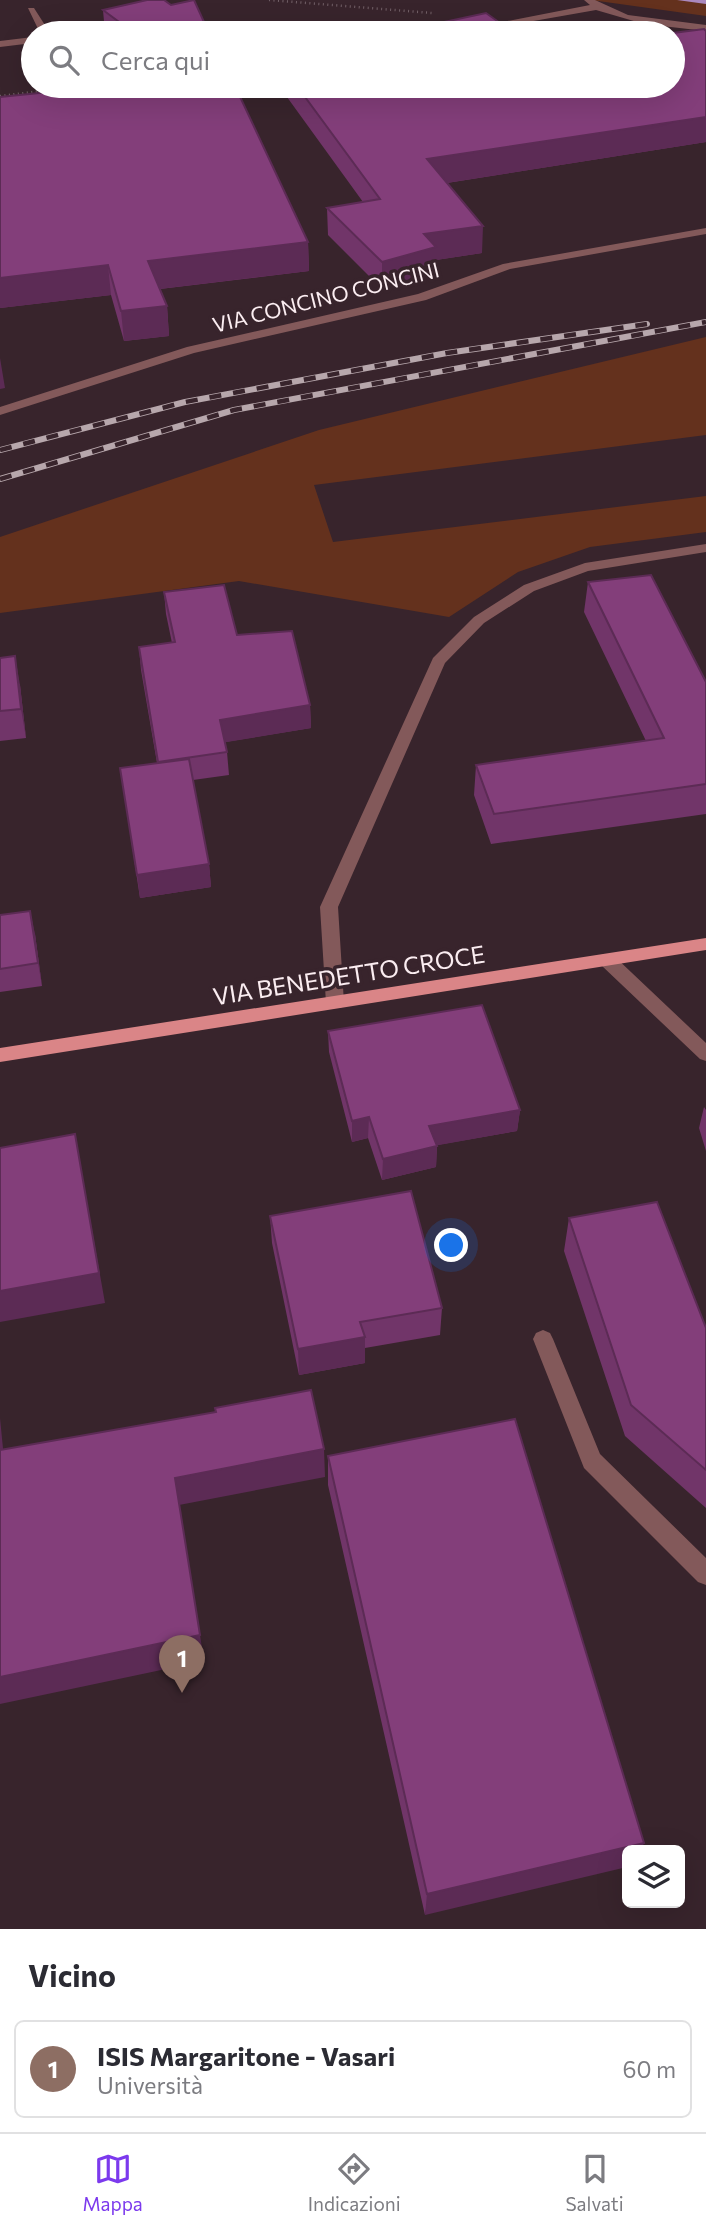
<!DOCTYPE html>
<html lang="it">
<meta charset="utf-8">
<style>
body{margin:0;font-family:Commissioner,sans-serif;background:#f7f7f7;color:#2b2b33}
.controls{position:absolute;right:21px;bottom:21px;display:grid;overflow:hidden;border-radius:10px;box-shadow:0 7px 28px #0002}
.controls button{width:63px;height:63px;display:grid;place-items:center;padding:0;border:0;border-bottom:2px solid #e1e1e2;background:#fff;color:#2b2b33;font:35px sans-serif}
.you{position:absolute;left:452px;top:1246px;width:24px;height:24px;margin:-18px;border:5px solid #fff;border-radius:50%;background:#1a73e8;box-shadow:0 0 0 10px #1a73e833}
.badge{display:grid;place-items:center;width:46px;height:46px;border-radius:50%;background:#7c3aed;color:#fff;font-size:23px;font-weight:700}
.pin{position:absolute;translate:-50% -58px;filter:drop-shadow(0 2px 4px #0008)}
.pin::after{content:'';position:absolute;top:37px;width:24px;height:21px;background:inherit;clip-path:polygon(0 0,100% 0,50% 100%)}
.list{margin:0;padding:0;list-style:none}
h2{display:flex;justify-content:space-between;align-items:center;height:91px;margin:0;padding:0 28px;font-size:30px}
h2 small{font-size:23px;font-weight:400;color:#7c7c81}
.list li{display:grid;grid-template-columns:46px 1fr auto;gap:21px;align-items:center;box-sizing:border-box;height:98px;margin:0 14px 14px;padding:0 14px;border:2px solid #e1e1e2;border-radius:10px}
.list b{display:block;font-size:26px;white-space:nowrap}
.list p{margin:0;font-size:23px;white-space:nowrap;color:#7c7c81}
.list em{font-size:23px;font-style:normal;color:#7c7c81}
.icon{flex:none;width:38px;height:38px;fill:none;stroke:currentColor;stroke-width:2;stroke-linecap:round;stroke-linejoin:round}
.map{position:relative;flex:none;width:706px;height:1929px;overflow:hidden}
.search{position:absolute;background:#fff;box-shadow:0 7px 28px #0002;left:21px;right:21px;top:21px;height:77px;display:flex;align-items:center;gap:18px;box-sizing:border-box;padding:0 24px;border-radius:38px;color:#7c7c81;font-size:26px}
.sheet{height:203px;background:#fff}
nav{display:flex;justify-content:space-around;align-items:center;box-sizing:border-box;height:98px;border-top:2px solid #e1e1e2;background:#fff;font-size:19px;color:#7c7c81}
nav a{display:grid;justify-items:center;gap:4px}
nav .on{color:#7c3aed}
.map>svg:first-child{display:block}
.green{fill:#64311d}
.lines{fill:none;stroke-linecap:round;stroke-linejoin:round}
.stream{fill:#aa88be;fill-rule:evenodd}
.path{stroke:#736168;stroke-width:2.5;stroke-dasharray:1 3.5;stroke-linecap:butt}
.minor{fill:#83595a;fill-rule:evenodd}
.major{fill:#da8587;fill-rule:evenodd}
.rail-casing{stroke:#b7a7ac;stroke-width:6}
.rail{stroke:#38242c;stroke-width:4.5;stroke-dasharray:12;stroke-linecap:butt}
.wall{fill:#713569}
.shaded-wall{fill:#5c2b55}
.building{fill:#833e7a;stroke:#5c2b55;stroke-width:2}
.labels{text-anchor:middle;stroke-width:7;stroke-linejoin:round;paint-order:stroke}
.far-street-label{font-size:21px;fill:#fbedf1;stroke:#38242c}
.street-label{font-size:24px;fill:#fbedf1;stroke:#38242c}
</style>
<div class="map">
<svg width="706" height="1929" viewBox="0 0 706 1929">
<rect width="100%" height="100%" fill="#38242c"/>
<!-- green -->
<path class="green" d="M591,0H706V16Z
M706,337V435L314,485L333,542L706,496V532L590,547L518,572L449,617L239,581L0,613V537L319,430Z"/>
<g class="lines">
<!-- stream -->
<path class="stream" d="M677,0H706V4Z"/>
<!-- path -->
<path class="path" d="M269,0L432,13
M0,96L82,86"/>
<!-- minor -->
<path class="minor" d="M584,0H595L628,15L706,25V31L644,24L596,10L466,33H446L590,5Z
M28,8H34L50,33H40Z
M33,37V43L0,47V41Z
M706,228V234L510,269L426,300L194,353L0,415V407L187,347L418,294L503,264Z
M706,544V552L588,571L534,591L484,623L445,663L338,907L344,1003L341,1008H329L326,1003L320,907L433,658L474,617L524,585L585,563Z
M607,954L613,955L706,1043V1061L700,1059L601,965L598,960L601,955Z
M543,1330L550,1333L553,1339L600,1454L706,1558V1585L698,1582L584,1468L533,1339L536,1333Z"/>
<!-- major -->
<path class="major" d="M706,938V950L0,1062V1048Z"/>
<defs>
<path id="rail" d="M0,450L185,402L447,353L647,324
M0,479L234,410L706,322"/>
</defs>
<!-- rail casing -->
<use href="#rail" class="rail-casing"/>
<!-- rail -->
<use href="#rail" class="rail"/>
</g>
<!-- wall -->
<path class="wall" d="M103,10L209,33H105Z
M279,86H673L706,142L447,183L482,253L436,260L435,274L382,289L328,235L327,208L363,202Z
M0,97L308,242L309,271L160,289L167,306L169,336L124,341L111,295L0,308Z
M588,582L706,682V814L491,844L474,795L476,765L646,741L584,612Z
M164,592L237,635L310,705L311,728L225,742L227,752L229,775L193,780L209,864L211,887L140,898L120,768L157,763L141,670L139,647L172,643L166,614Z
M0,658L20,685L26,738L0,741Z
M0,915L35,934L42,986L0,992Z
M328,1031L520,1110L517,1131L437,1145L436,1167L382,1180L368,1138L352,1142L329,1052Z
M704,1107L706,1110V1151L699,1128Z
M270,1216L442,1308L440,1335L365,1348V1363L299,1375L272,1243Z
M569,1218L706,1328V1508L625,1436L564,1251Z
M515,1419L425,1915L328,1485V1456Z"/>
<!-- shaded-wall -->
<path class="shaded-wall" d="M706,117V142L427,186V159Z
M483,226L482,253L436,260L435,274L382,289V262L424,234Z
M308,242L309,271L151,290L148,261Z
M108,265L111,295L0,308V278Z
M167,306L169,336L124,341L121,311Z
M0,358L5,388L0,389Z
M15,656L20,685L26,738L21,709Z
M310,705L311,728L221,743L220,720Z
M209,864L211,887L140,898L137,875Z
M30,911L35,934L42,986L38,963Z
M520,1110L517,1131L428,1147L429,1126Z
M369,1117L368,1138L352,1142V1121Z
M75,1134L105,1303L0,1322V1291Z
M437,1146L436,1167L382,1180L383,1159Z
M365,1337V1363L299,1375L298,1349Z
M0,1418L6,1479L0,1460Z
M324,1449L325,1477L179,1505L175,1478Z
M200,1635L204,1661L0,1704V1677Z
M644,1843L641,1850H627V1867L425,1915L427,1894Z"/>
<!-- building -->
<path class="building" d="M147,0H164L171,5L194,0L209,33H134L103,10Z
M486,13L514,33H330L412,23L416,28Z
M617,22L626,29L658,25L668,33H539Z
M309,24L323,33H273Z
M704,29L706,31V117L427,159L483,226L424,234L436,247L382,262L327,208L380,199L297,86H673V33Z
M108,86H235L308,242L148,261L167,306L121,311L108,265L0,278V97Z
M651,575L706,682V784L494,814L476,765L664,738L588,582Z
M224,585L237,635L292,631L310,705L220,720L227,752L158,762L139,647L175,642L164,592Z
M15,656L21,709L0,711V658Z
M189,759L209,864L137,875L120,768Z
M30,911L38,963L0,969V915Z
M482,1005L520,1110L429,1126L437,1146L383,1159L369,1117L352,1121L328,1031Z
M75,1134L99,1273L0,1291V1148Z
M411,1191L442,1308L360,1322L365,1337L298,1349L270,1216Z
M657,1202L706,1328V1470L631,1405L569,1218Z
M311,1390L324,1449L175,1478L200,1635L0,1677V1450L216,1412L215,1408Z
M515,1419L644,1843L427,1894L328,1456Z"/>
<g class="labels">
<!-- far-street labels -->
<g class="far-street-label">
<text transform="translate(326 298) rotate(-14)" y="7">VIA CONCINO CONCINI</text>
</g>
<!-- street labels -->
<g class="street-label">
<text transform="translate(349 976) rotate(-9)" y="8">VIA BENEDETTO CROCE</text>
</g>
</g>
</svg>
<div class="controls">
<button><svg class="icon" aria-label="layers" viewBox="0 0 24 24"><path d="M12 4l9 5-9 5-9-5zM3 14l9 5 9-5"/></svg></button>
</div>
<div class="you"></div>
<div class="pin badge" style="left:182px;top:1693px;background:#8d6e63">1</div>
<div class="search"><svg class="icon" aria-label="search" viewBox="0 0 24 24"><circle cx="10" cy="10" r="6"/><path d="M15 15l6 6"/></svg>Cerca qui</div>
</div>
<section class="sheet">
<h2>Vicino<small></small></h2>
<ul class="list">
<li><span class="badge" style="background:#8d6e63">1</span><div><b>ISIS Margaritone - Vasari</b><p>Università</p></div><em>60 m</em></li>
</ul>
</section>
<nav>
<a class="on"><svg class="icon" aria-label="map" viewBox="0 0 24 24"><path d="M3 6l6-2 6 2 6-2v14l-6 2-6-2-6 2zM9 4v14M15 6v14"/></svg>Mappa</a>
<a><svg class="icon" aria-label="directions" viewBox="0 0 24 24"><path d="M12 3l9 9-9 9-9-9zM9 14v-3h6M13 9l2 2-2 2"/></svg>Indicazioni</a>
<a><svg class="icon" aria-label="saved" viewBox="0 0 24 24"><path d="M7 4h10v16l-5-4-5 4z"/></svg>Salvati</a>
</nav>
